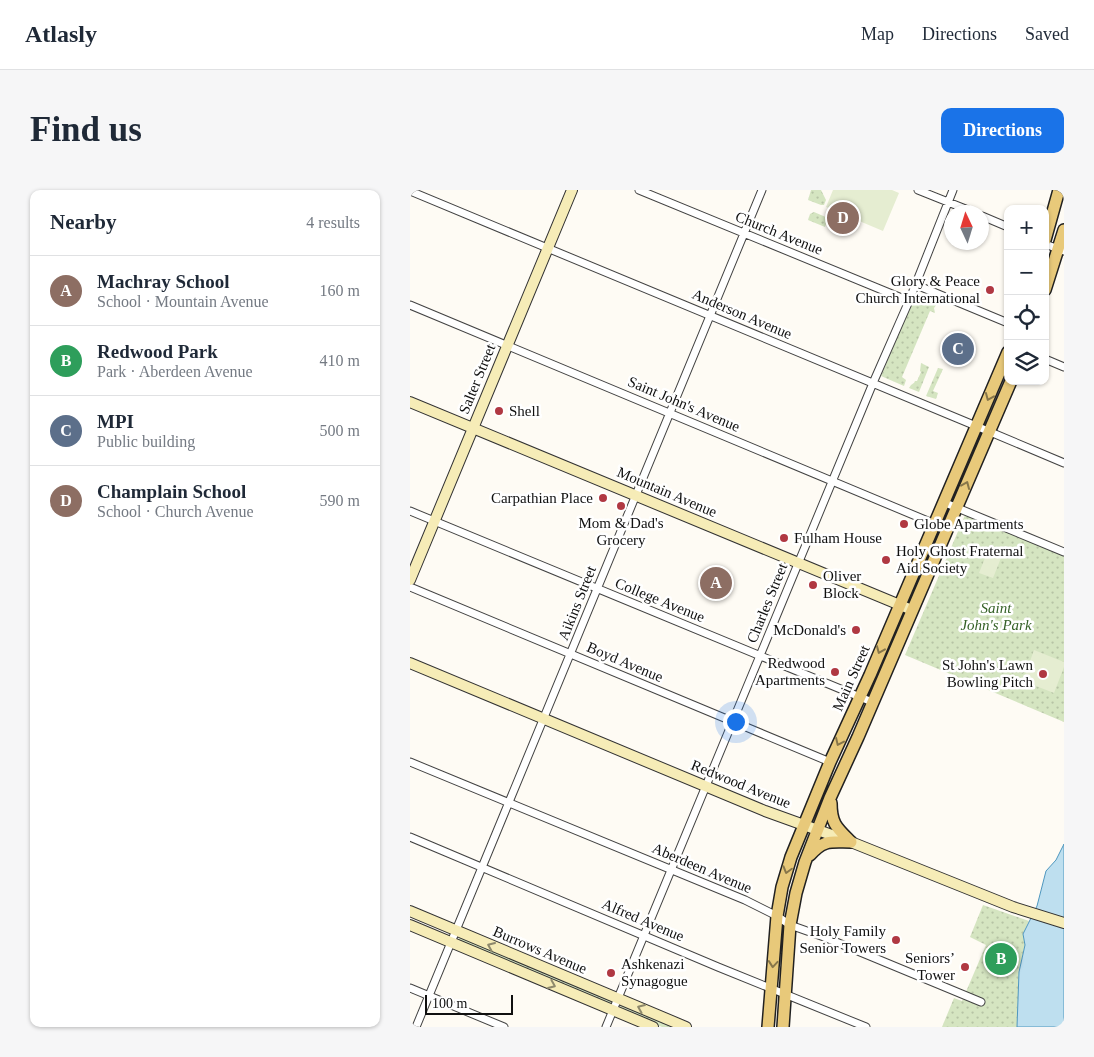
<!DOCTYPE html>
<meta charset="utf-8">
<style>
body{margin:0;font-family:Georgia,serif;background:#f6f6f7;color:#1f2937}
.controls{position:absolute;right:15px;top:15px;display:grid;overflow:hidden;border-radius:10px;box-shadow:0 1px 4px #0004}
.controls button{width:45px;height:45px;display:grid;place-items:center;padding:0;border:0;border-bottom:1px solid #e0e1e3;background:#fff;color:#1f2937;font:25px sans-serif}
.compass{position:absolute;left:534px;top:15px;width:45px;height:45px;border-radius:50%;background:#fff;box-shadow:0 1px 4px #0004;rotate:356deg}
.scale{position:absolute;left:15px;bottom:12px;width:88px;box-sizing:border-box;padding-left:5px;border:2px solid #101010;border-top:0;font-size:14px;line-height:18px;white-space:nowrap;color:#101010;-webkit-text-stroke:4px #fff;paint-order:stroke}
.you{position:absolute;left:325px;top:531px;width:18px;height:18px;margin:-12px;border:4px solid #fff;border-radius:50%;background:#1a73e8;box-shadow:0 0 0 8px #1a73e833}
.badge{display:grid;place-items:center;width:32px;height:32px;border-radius:50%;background:#1a73e8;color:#fff;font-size:16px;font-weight:700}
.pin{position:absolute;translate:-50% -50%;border:2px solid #fff;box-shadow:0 1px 5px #0006}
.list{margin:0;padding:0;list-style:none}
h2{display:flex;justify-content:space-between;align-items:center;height:65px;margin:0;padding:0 20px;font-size:21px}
h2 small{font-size:16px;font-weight:400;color:#747a83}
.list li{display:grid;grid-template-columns:32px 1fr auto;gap:15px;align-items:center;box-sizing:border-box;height:70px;padding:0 20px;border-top:1px solid #e0e1e3}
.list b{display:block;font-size:19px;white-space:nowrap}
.list p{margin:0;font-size:16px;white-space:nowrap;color:#747a83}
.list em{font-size:16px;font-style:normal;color:#747a83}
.icon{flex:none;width:28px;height:28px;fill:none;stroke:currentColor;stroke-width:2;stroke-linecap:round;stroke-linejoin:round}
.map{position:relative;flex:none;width:654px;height:837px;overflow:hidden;border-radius:10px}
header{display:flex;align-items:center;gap:30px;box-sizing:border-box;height:70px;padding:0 25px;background:#fff;border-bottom:1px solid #e0e1e3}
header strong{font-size:24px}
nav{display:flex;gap:28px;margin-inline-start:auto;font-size:18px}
.intro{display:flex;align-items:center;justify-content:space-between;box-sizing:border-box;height:120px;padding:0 30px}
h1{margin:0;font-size:35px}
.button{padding:12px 22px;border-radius:10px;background:#1a73e8;color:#fff;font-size:18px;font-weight:700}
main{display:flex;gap:30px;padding:0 30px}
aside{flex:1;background:#fff;border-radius:10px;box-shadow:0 1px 4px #0004}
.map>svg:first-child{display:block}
.grass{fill:url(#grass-dots)}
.pitch{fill:#e5edd1}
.water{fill:#bedfef;stroke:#4e96be}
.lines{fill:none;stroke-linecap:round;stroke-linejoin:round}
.street-casing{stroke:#434343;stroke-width:9}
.secondary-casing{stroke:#323232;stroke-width:12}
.primary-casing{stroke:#212121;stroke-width:14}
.street{stroke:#fff;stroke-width:7}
.secondary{stroke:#f6ecb7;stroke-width:10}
.primary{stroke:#e8c97a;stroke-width:11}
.oneway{stroke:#87764a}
.oneway2{stroke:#8e896c}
.poi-dot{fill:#b03842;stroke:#fff;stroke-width:2}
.labels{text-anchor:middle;stroke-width:5;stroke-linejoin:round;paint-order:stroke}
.street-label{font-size:15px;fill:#101010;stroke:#fff}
.poi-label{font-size:15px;fill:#101010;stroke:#fff;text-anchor:end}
.park-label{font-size:15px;font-style:italic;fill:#356127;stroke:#fff}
</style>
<header>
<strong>Atlasly</strong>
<nav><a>Map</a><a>Directions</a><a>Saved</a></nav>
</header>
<div class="intro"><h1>Find us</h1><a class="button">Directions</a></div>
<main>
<aside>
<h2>Nearby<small>4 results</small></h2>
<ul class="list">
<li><span class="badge" style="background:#8d6e63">A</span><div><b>Machray School</b><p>School · Mountain Avenue</p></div><em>160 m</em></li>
<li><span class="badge" style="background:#2e9e5b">B</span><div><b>Redwood Park</b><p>Park · Aberdeen Avenue</p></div><em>410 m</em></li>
<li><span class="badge" style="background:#5c6f8a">C</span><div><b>MPI</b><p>Public building</p></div><em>500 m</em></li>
<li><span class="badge" style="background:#8d6e63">D</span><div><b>Champlain School</b><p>School · Church Avenue</p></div><em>590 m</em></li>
</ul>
</aside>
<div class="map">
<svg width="654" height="837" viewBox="0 0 654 837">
<defs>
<pattern id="grass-dots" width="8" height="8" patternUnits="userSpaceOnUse" patternTransform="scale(1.25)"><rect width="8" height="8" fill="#d5e5c1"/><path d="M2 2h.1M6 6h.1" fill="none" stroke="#b6c3a5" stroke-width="1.8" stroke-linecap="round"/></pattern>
</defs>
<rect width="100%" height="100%" fill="#fefbf4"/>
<!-- grass -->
<path class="grass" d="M401,0H411L416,10L414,15H411L398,10Z
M404,22L418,28L415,37L398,30L400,24Z
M512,106H518L528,108L529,111L524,118L525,123L520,121L492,187L496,190L494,196L471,186L501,115L504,110Z
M511,173L519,177L509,202L499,198L501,195L504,193L505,191H507L511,182L510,181Z
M528,178L533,179L523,201L528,203L526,209L516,206Z
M555,325L654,365V532L495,465Z
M573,715L619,731L613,744L615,755L609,782L607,837H532L544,808L552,811L576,755L560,747Z
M50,747L203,811V815L48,750Z
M211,815H213L266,837H252L211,820L210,817Z"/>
<!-- pitch -->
<path class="pitch" d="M423,0H482L489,3L473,41L416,17Z
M579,358L593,363L583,388L569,383Z
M624,460L654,472V477L644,503L613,491Z"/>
<!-- water -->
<path class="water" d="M654,654V837H607L609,782L615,755L613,744L627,716L636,681L646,670Z"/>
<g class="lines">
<defs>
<path id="street" d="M229,0L499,111
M508,0L563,22
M0,1L566,236L654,273
M572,26L598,37
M635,54L654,61
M504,94L598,133
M0,115L537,339
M635,169L654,177
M533,312L654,362
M0,321L462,512
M0,397L420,572
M0,572L335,710L367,726L380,735L414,747L571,812
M0,647L308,777L456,837
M0,798L94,837
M6,837L352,0
M196,837L463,193L499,111L543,0"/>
<path id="secondary" d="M0,212L502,420
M0,390L162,0
M0,473L355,621L441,652L603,717L654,733
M0,721L276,837
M0,735L243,837"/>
<path id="primary" d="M635,50L649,0
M635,100L654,40
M421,613C421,634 427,638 441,652
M400,665C414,649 421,652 441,652
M358,837L367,726L372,697L381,667L420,572L460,485L598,162
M373,837L380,735L386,703L395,672L420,608L448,547L601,191"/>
</defs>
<!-- street casing -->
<use href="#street" class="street-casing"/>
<!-- secondary casing -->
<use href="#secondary" class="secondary-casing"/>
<!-- primary casing -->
<use href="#primary" class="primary-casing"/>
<!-- street -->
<use href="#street" class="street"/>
<!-- secondary -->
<use href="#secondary" class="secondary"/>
<!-- primary -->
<use href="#primary" class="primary"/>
</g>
<!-- one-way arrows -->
<defs><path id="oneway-chevron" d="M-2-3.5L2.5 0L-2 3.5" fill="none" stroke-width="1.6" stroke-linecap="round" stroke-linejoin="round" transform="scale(1.25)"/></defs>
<g class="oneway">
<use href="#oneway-chevron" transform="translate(579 207) rotate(113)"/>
<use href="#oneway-chevron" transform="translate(556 295) rotate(-67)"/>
<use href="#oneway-chevron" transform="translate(470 460) rotate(113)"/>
<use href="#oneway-chevron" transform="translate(429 552) rotate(115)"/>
<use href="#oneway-chevron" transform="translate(377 680) rotate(106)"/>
<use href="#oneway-chevron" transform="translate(363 774) rotate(95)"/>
</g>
<g class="oneway2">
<use href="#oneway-chevron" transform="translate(81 756) rotate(-157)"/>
<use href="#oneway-chevron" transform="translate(142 795) rotate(23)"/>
<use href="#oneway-chevron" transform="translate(231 818) rotate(-157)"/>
</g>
<!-- markers -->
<g class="poi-dot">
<circle cx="580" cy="100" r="5"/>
<circle cx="89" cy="221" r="5"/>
<circle cx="193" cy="308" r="5"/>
<circle cx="211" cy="316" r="5"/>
<circle cx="494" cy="334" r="5"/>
<circle cx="374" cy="348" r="5"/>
<circle cx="476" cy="370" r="5"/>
<circle cx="403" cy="395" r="5"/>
<circle cx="446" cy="440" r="5"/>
<circle cx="425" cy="482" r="5"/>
<circle cx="633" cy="484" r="5"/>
<circle cx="486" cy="750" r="5"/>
<circle cx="555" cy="777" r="5"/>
<circle cx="201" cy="783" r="5"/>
</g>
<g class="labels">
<!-- street labels -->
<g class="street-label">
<text transform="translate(369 43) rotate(22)" y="5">Church Avenue</text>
<text transform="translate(332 124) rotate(23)" y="5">Anderson Avenue</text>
<text transform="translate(67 189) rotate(-68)" y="5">Salter Street</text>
<text transform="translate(274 214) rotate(23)" y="5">Saint John's Avenue</text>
<text transform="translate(257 302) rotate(23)" y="5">Mountain Avenue</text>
<text transform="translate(250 410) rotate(22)" y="5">College Avenue</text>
<text transform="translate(167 413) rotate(-68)" y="5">Aikins Street</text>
<text transform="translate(357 413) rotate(-68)" y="5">Charles Street</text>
<text transform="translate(215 472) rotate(23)" y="5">Boyd Avenue</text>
<text transform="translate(441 488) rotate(-66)" y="5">Main Street</text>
<text transform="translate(331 594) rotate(22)" y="5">Redwood Avenue</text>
<text transform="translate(292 678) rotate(23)" y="5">Aberdeen Avenue</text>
<text transform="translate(233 730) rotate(23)" y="5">Alfred Avenue</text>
<text transform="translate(130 760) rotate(23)" y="5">Burrows Avenue</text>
</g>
<!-- poi labels -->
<g class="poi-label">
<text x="570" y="96">Glory &amp; Peace<tspan x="570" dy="17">Church International</tspan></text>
<text x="99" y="226" text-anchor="start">Shell</text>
<text x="183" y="313">Carpathian Place</text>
<text x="211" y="338" text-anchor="middle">Mom &amp; Dad's<tspan x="211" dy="17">Grocery</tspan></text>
<text x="504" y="339" text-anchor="start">Globe Apartments</text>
<text x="384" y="353" text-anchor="start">Fulham House</text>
<text x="486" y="366" text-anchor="start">Holy Ghost Fraternal<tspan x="486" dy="17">Aid Society</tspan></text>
<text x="413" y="391" text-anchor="start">Oliver<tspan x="413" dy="17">Block</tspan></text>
<text x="436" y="445">McDonald's</text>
<text x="415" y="478">Redwood<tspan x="415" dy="17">Apartments</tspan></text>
<text x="623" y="480">St John's Lawn<tspan x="623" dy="17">Bowling Pitch</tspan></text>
<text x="476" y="746">Holy Family<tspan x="476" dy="17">Senior Towers</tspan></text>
<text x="545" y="773">Seniors’<tspan x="545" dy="17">Tower</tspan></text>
<text x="211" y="779" text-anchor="start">Ashkenazi<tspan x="211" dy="17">Synagogue</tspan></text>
</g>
<!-- park labels -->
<g class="park-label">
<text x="586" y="423">Saint<tspan x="586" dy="17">John's Park</tspan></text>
</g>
</g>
</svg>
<div class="controls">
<button>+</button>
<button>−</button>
<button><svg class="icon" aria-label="locate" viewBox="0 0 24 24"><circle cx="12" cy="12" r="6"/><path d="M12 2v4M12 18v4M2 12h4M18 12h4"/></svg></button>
<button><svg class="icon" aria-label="layers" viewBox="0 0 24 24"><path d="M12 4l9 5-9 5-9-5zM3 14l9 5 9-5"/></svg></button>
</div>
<svg class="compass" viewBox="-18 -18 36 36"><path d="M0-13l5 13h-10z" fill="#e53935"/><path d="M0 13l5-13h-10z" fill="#747a83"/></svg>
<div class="scale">100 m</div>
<div class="you"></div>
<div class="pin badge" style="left:306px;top:393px;background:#8d6e63">A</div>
<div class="pin badge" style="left:591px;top:769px;background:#2e9e5b">B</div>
<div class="pin badge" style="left:548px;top:159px;background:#5c6f8a">C</div>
<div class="pin badge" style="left:433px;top:28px;background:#8d6e63">D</div>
</div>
</main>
